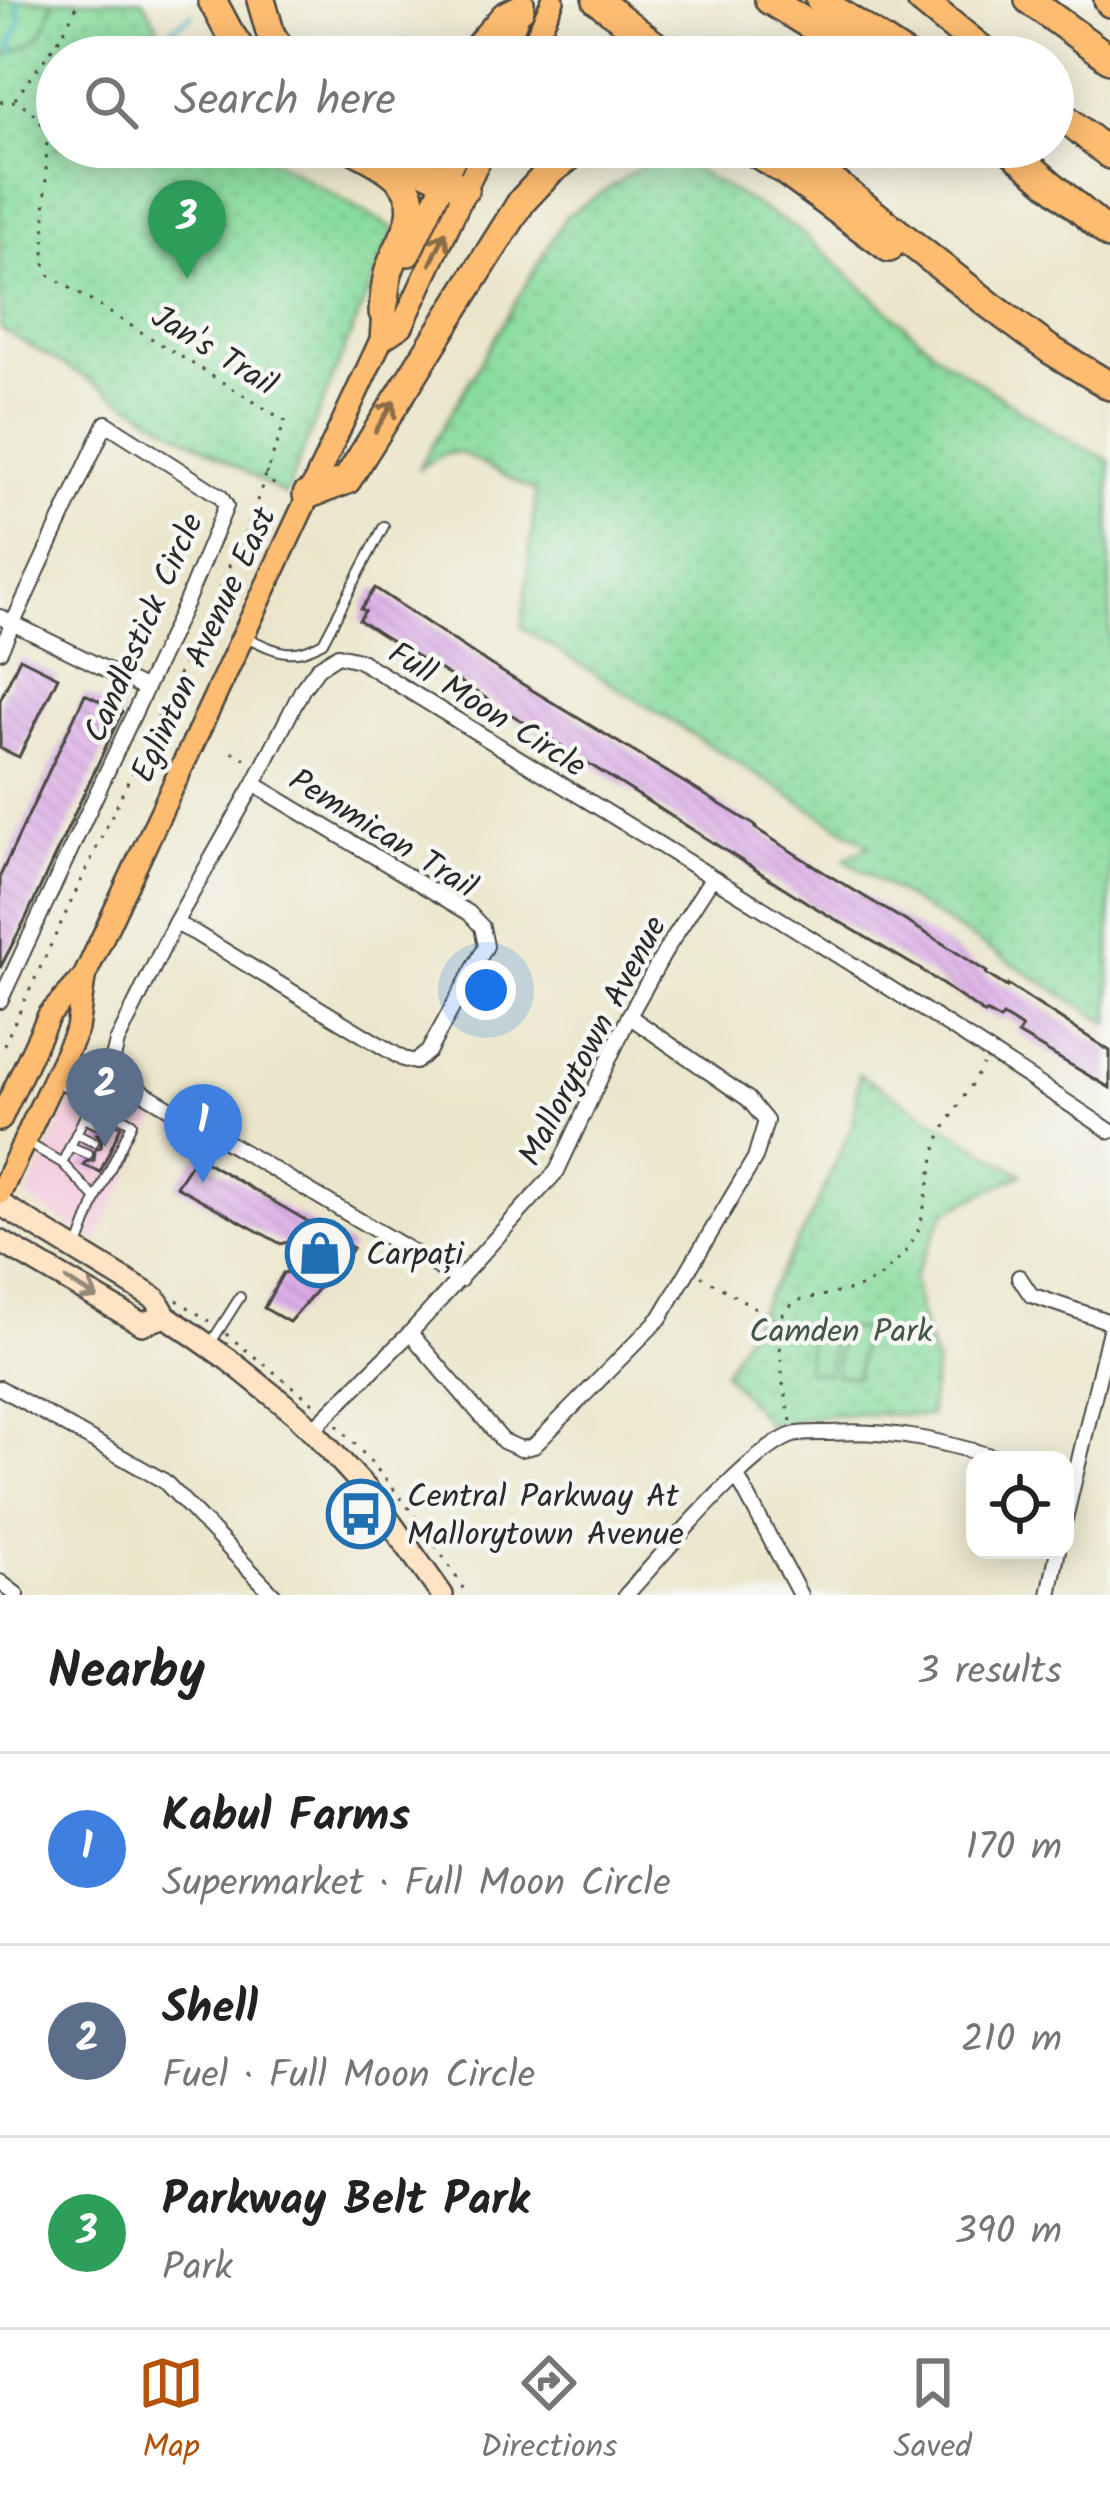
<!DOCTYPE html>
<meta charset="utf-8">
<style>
body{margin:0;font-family:Kalam,sans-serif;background:#f6f6f6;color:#222}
.controls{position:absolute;right:36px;bottom:36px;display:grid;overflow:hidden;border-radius:24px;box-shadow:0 6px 30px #0003}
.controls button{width:108px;height:108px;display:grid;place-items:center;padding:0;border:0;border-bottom:3px solid #e0e0e0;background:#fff;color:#222;font:60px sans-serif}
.you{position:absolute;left:486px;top:990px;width:42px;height:42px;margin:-30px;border:9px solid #fff;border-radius:50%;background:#1a73e8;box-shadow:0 0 0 18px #1a73e833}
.badge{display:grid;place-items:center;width:78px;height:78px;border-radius:50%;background:#b45309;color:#fff;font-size:39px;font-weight:700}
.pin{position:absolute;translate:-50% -99px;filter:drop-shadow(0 3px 6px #0008)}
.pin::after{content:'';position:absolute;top:63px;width:42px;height:36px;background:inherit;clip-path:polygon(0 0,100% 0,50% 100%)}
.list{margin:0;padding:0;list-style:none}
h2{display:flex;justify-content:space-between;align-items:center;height:156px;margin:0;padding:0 48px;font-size:51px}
h2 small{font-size:39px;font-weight:400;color:#767676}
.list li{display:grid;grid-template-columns:78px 1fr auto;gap:36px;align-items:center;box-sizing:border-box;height:192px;padding:0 48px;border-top:3px solid #e0e0e0}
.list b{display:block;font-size:45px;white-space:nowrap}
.list p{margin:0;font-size:39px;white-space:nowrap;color:#767676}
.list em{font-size:39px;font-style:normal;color:#767676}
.icon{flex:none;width:66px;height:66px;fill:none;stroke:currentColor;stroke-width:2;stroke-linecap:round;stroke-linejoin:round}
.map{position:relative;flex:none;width:1110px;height:1595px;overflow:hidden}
.search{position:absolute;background:#fff;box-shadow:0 6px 30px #0003;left:36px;right:36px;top:36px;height:132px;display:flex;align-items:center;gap:30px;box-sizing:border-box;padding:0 42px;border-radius:66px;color:#767676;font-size:45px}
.sheet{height:732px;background:#fff}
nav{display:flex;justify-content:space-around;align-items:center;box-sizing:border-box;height:168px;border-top:3px solid #e0e0e0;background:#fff;font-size:33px;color:#767676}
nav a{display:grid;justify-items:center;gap:6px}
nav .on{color:#b45309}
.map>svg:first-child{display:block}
.built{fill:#f3cfe0}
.green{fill:url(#green-dots);stroke:#5a8464;stroke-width:3}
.wetland{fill:url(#wetland-marsh);stroke:#5a8464;stroke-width:3}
.pitch{fill:#88dc9d;stroke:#5a8464;stroke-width:3}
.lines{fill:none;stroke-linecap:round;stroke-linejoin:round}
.stream{stroke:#4bb7c7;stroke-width:4.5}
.building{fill:url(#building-back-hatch)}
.lane-casing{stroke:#484743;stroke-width:12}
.street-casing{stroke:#484743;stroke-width:18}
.secondary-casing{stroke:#484743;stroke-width:26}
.primary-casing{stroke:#484743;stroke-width:26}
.highway-casing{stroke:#484743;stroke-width:32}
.path{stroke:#484743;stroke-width:3;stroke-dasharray:3 9;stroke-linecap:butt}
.lane{stroke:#fff;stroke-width:8}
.street{stroke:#fff;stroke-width:14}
.secondary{stroke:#fee4c5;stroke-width:21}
.primary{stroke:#fdbc6f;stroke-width:21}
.highway{stroke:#fdbc6f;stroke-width:27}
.oneway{stroke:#8a6c4a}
.oneway2{stroke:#948878}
.labels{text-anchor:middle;stroke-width:9;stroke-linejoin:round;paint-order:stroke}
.street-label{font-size:33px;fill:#2b2b2b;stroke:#f6f6f2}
.poi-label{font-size:33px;fill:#2b2b2b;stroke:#f6f6f2;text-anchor:start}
.park-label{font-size:33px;fill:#425748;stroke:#f6f6f2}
</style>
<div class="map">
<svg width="1110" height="1595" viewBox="0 0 1110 1595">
<defs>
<pattern id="green-dots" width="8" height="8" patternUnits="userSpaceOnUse" patternTransform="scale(3)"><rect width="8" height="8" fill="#88dc9d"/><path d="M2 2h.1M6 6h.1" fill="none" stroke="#76bd87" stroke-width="1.8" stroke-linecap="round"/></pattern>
<pattern id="wetland-marsh" width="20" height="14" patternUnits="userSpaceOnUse" patternTransform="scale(3)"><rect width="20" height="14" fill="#88dc9d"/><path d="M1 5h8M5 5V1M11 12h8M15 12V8" fill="none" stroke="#76bd87"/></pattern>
<pattern id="building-back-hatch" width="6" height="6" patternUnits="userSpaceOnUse" patternTransform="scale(3)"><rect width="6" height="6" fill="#daaae6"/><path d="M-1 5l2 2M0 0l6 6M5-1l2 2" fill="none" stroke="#bb92c5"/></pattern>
</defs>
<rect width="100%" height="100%" fill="#f6f6f2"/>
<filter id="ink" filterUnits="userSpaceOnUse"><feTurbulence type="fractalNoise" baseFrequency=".00833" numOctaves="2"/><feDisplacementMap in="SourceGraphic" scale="24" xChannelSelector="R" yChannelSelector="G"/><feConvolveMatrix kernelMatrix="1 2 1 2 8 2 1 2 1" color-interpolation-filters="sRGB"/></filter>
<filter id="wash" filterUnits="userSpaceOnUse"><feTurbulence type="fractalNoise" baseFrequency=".004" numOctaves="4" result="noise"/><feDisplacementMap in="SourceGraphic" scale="48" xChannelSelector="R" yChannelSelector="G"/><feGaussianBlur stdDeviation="2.7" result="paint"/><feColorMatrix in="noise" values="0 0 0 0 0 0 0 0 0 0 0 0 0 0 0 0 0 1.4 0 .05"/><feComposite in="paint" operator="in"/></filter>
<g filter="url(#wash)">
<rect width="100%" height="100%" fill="#ebe6cb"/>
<!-- built -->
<path class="built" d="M82,1075L158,1119L96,1242L32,1202L27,1196Z"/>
<!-- green -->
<path class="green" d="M0,0H143L175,57H57V147H250L394,229L285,495L0,328Z
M664,152L797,229L942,358L1054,432L1110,461V1024L844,859L869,845L522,628L536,492L461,453L443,454L418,469L566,216Z
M859,1074L1022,1174L945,1212L913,1278L922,1324L936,1364L929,1416C868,1414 830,1408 771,1428L724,1372L812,1215L852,1127Z"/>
<!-- wetland -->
<path class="wetland" d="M0,0H52C48,38 34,45 0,56Z"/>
<!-- pitch -->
<path class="pitch" d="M811,1324L833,1327L828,1374L806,1371Z
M840,1328L862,1330L857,1377L835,1375Z"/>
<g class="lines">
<!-- stream -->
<path class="stream" d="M15,52L10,46L20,21L18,0
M157,57L173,28L193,14
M47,71L57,76"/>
</g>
<g id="blocks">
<!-- building -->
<path class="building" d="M375,588L491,665L756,826L755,828L825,873L934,938L987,972L986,974L1007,987L1008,985L1110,1051V1088L1018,1034L1022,1028L1003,1016L1000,1020L986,1012L985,1014L920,969L811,905L462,683L382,635L359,620L365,611L361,609Z
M20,658L58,677L19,757L0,748V700Z
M85,694L122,712L25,920L0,968V876Z
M105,1119L121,1126L100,1172L83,1165L85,1162L94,1160L95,1150L101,1147L102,1140L97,1134L105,1133L109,1126Z
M196,1156L353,1248L289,1322L264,1308L283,1273L299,1271L320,1233L281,1244L176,1186Z"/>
</g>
</g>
<g filter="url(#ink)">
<use href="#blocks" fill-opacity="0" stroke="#484743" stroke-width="3"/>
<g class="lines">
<defs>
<path id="lane" d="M248,638C278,652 293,660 323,642L384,526
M55,1081L132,1123L96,1199L77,1249
M84,1118L101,1126
M77,1134L94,1142
M26,1142L62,1163L96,1199
M71,1147L88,1154
M62,1163L92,1101
M212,1341L240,1297"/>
<path id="street" d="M0,617L144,688
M0,651L106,423L220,496L226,506L186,602L0,1001
M175,923L195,933L403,1059L415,1062L428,1052L486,946L482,927L469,913L254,784
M1019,1277L1031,1295L1110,1322
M460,1280L122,1080L113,1058L117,1042L175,923L254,784L303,688L318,668L338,655L359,660C610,815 864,967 1110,1131
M410,1333L503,1441L521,1449L534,1446L660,1318L755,1158L766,1121L748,1099L629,1016
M0,1388L164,1481L274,1595
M312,1430L410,1333L557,1171L629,1016L667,948L712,878
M737,1476L800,1595
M1065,1519L1110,1330
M0,1582L17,1595
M626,1595C660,1558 750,1449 793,1435C804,1432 819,1433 831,1433C894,1429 944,1442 1004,1460
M1049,1595L1058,1550"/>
<path id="secondary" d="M0,1204L156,1299L166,1316L229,1360L296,1414L312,1430L368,1491L442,1595
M0,1241L142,1324L166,1316"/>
<path id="primary" d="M502,57L523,2
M527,57L553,0
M409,255L460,147
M381,340L402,326L485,147
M0,1120L49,1015L84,977L381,340L383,312L388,300
M0,1193L77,1029L84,978"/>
<path id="highway" d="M212,0L229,32L246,57
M261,0L271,35L286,57
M597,0L670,57
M769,0L862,57
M820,0L907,57
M921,0L991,57
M1029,0L1110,59
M1108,0L1110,3
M469,57L505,16L520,9
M1053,108L1110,155
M349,147C378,162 421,180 410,220C405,239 393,255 388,274C385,286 384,299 383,312
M746,147L783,170L889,248
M789,147L991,306L1049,349L1110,386
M1007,147L1110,235
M382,151L465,189
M307,495L347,480L522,201L549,172L582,147"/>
</defs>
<!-- lane casing -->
<use href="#lane" class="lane-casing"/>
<!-- street casing -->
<use href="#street" class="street-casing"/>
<!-- secondary casing -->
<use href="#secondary" class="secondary-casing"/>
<!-- primary casing -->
<use href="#primary" class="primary-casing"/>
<!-- highway casing -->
<use href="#highway" class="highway-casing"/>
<!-- path -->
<path class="path" d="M15,99L61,37L80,0
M0,102L14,101L29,108L47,131L44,261L49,275L285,421L248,526L0,1053
M266,472L277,490
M232,752L250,761
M701,1276L776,1320
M177,1300L209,1321
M226,1334L317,1406
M791,1421L783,1384L778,1320L795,1301L856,1289L879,1278L906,1252L920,1227L935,1153L941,1134L983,1065
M337,1425C387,1477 431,1533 467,1595"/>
<!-- lane -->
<use href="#lane" class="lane"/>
<!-- street -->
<use href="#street" class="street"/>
<!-- secondary -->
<use href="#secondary" class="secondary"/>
<!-- primary -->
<use href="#primary" class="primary"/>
<!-- highway -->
<use href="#highway" class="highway"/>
</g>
<!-- one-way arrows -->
<defs><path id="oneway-shaft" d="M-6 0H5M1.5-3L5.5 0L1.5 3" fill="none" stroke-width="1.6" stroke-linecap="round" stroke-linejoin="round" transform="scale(3)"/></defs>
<g class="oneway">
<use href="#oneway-shaft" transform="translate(438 248) rotate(-65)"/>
<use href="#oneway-shaft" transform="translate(385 416) rotate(-58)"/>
</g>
<use class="oneway2" href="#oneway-shaft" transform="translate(82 1289) rotate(30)"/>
</g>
<!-- icons -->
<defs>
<symbol id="shop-ring" viewBox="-11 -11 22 22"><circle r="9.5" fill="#f6f6f2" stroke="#1f6fb2" stroke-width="1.5"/><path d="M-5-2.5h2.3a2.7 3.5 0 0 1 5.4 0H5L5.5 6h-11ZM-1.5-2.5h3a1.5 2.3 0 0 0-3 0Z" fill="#1f6fb2"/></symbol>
<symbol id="bus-ring" viewBox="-11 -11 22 22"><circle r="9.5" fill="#f6f6f2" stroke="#1f6fb2" stroke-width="1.5"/><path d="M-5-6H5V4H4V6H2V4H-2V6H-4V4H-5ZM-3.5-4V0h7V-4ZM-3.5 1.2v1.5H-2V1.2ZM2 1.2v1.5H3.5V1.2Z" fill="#1f6fb2"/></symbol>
</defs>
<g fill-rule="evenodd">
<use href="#shop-ring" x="282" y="1215" width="76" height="76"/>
<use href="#bus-ring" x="323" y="1476" width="76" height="76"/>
</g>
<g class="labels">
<!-- street labels -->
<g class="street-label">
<text transform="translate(215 349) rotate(32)" y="12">Jan's Trail</text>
<text transform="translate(142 627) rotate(-66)" y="12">Candlestick Circle</text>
<text transform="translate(202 644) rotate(-65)" y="12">Eglinton Avenue East</text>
<text transform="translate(488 708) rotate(32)" y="12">Full Moon Circle</text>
<text transform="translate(384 832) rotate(32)" y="12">Pemmican Trail</text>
<text transform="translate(591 1040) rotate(-62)" y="12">Mallorytown Avenue</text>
</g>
<!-- poi labels -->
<g class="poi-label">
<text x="366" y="1265">Carpați</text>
<text x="407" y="1507">Central Parkway At<tspan x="407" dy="38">Mallorytown Avenue</tspan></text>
</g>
<!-- park labels -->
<g class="park-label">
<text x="841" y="1342">Camden Park</text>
</g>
</g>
</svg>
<div class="controls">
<button><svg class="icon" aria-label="locate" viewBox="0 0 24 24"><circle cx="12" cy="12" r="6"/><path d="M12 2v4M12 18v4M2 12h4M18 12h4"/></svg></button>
</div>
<div class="you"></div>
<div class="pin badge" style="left:203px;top:1183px;background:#3f7fe0">1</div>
<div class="pin badge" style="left:105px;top:1147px;background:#5c6f8a">2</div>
<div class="pin badge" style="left:187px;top:279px;background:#2e9e5b">3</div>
<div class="search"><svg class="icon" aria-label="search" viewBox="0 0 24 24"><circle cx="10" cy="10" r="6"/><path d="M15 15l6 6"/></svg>Search here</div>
</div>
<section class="sheet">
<h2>Nearby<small>3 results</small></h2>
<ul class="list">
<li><span class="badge" style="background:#3f7fe0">1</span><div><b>Kabul Farms</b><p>Supermarket · Full Moon Circle</p></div><em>170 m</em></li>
<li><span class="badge" style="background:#5c6f8a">2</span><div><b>Shell</b><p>Fuel · Full Moon Circle</p></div><em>210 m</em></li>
<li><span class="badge" style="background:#2e9e5b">3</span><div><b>Parkway Belt Park</b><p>Park</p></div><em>390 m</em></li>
</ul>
</section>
<nav>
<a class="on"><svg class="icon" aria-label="map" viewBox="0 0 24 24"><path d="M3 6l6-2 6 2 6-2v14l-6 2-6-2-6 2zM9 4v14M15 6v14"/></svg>Map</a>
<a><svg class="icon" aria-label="directions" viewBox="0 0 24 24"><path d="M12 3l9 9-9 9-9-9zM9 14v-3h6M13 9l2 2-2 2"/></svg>Directions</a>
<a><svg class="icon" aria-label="saved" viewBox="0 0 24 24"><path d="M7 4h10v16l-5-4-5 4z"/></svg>Saved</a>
</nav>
